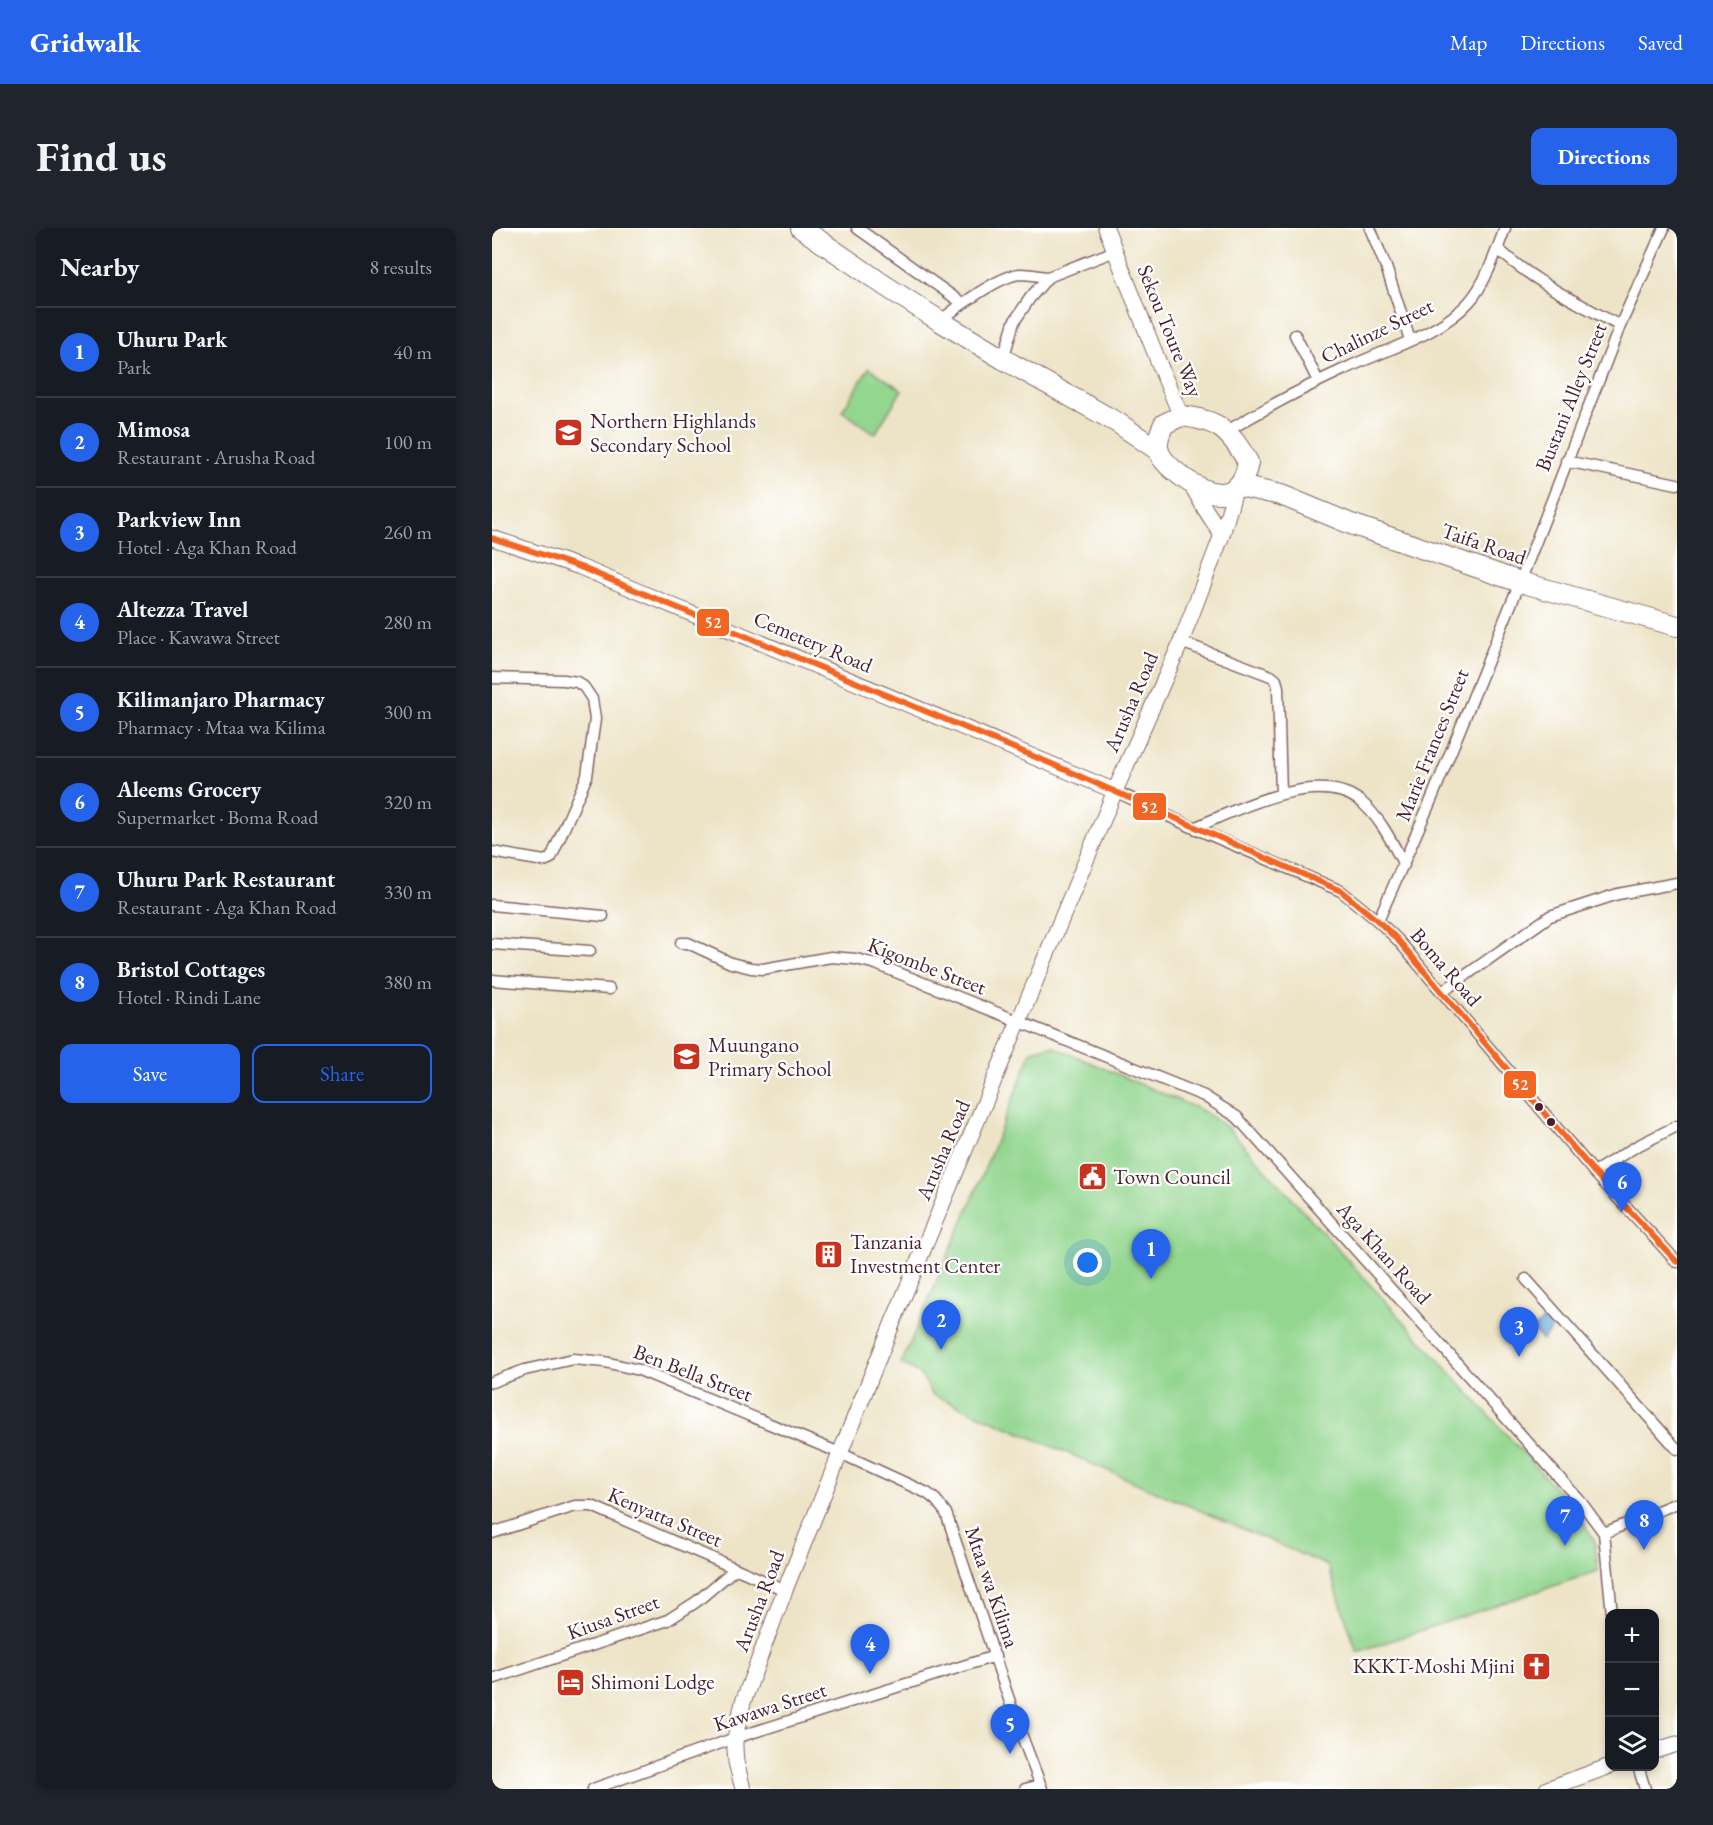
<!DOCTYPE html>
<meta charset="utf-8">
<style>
body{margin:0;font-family:"EB Garamond",serif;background:#20242c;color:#f1f3f6}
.controls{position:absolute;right:18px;bottom:18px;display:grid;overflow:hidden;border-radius:12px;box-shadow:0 3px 9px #0003}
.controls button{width:54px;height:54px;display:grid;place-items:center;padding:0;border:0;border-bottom:2px solid #363941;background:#171b24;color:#f1f3f6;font:30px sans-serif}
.you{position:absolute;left:596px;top:1035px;width:21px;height:21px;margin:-15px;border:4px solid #fff;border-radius:50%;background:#1a73e8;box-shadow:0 0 0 9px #1a73e833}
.badge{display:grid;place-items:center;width:39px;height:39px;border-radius:50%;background:#2563eb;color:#fff;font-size:20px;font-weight:700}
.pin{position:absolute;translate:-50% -50px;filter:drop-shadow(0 2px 3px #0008)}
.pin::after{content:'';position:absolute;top:32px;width:21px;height:18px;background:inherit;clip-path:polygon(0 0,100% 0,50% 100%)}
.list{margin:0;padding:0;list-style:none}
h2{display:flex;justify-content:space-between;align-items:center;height:78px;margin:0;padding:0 24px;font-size:26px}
h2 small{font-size:20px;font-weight:400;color:#9ea1a6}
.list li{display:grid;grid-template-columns:39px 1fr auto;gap:18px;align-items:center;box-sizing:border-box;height:90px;padding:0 24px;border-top:2px solid #363941}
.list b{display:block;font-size:22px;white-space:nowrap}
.list p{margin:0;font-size:20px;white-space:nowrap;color:#9ea1a6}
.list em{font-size:20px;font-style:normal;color:#9ea1a6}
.actions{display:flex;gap:12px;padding:18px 24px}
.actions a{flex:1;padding:14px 0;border:2px solid #2563eb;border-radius:12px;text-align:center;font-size:21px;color:#2563eb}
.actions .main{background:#2563eb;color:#fff}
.icon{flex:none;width:33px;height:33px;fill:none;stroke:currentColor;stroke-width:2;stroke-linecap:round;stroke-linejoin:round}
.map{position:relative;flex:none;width:1185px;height:1561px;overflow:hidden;border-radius:12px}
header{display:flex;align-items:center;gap:36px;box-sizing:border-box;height:84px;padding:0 30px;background:#2563eb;color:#fff}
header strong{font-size:28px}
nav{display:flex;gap:33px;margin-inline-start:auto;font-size:21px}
.intro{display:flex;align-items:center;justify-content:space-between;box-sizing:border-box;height:144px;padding:0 36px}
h1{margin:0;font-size:42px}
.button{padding:15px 27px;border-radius:12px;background:#2563eb;color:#fff;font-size:21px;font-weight:700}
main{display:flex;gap:36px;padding:0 36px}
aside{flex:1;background:#171b24;border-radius:12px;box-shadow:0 3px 9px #0003}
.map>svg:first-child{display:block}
.green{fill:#93d68f;stroke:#6e7a5d;stroke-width:1.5}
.water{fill:#65a5d8;stroke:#586282;stroke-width:1.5}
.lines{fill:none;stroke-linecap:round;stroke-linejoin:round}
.street-casing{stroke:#836462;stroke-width:13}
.secondary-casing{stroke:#836462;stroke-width:17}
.highway-casing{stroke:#836462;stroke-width:22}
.street{stroke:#fff;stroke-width:10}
.secondary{stroke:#fff;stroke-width:15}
.highway{stroke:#fff;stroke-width:20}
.bus-1-casing{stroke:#fff;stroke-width:10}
.bus-1{stroke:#f26522;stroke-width:6}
.bus-dot{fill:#4a1f2b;stroke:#fff;stroke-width:2}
.labels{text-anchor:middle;stroke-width:4.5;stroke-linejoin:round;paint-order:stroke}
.street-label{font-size:21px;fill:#4a1f2b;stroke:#fff}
.poi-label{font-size:21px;fill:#4a1f2b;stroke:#fff;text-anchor:start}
.line-badge{stroke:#fff;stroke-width:2}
.badge-label{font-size:16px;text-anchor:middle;font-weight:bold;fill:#fff}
</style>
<header>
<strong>Gridwalk</strong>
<nav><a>Map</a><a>Directions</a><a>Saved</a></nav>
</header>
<div class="intro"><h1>Find us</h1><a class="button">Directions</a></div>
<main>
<aside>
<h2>Nearby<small>8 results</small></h2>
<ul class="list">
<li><span class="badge">1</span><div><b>Uhuru Park</b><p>Park</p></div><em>40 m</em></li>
<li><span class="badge">2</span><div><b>Mimosa</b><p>Restaurant · Arusha Road</p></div><em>100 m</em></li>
<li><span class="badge">3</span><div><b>Parkview Inn</b><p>Hotel · Aga Khan Road</p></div><em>260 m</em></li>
<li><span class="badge">4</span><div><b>Altezza Travel</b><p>Place · Kawawa Street</p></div><em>280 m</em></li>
<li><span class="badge">5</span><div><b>Kilimanjaro Pharmacy</b><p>Pharmacy · Mtaa wa Kilima</p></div><em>300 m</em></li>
<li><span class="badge">6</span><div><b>Aleems Grocery</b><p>Supermarket · Boma Road</p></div><em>320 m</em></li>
<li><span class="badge">7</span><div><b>Uhuru Park Restaurant</b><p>Restaurant · Aga Khan Road</p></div><em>330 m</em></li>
<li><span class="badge">8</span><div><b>Bristol Cottages</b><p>Hotel · Rindi Lane</p></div><em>380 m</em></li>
</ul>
<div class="actions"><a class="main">Save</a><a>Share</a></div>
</aside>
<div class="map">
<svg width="1185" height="1561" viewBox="0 0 1185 1561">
<rect width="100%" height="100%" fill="#fff"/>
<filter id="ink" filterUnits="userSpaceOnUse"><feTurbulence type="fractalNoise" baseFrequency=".0167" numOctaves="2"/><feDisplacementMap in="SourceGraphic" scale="12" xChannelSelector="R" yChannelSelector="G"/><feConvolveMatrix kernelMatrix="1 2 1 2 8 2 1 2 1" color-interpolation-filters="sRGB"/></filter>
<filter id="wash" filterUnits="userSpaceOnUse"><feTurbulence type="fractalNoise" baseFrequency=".008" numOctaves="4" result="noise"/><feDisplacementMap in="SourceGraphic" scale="24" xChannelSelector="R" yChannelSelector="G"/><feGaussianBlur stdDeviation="1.35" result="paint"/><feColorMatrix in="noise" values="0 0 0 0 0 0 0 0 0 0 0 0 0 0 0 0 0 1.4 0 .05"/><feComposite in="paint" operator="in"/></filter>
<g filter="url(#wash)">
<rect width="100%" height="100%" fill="#ede4c7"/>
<!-- green -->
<path class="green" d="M377,140L410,162L383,206L350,183Z
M560,818L711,883L735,899L1085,1284L1103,1313L1106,1343L865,1424L836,1338L439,1166C433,1150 426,1142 409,1136L483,965L540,823Z"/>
<!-- water -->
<path class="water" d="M1055,1088L1064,1097L1050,1112L1041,1102Z"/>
</g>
<g filter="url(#ink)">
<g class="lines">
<defs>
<path id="street" d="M365,0L470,75
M878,0L894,39L918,112
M1006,21C1042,54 1086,75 1128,98
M448,93C465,79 507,48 528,46C537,46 547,48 556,49
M803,107L826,153
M511,131L522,94L538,70L556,49L623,23
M735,203C775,179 815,158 857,139C897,120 947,107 977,74C993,57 1005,22 1013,0
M1074,233L1185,256
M689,414L779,448L784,452L786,459L789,566
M0,450L72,452L85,454L92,459L100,471L103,491L95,548L59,630L52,633L0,624
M623,563L702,600L849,663L886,693L905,711L1102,944L1185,1034
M702,600C744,582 826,540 868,573C888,589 900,614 912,637
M0,677L111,688
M886,693L940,570L1028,354L1128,98L1172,0
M189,715H196L239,735L259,740L271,741L339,729L364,731L384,736L712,868L745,889L1089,1274L1112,1305L1120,1386
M0,716L98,723
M0,752L117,761
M950,764L1058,688L1126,666L1185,655
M1102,944L1145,918L1185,898
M1034,1051L1185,1221
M0,1154L33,1142L81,1131L113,1134L147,1142L348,1225L435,1265L444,1272L454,1285L525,1495L550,1561
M0,1305L83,1278H100L293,1362
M1112,1305L1185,1275
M0,1451L176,1392L204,1374L243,1341
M1146,1538L1153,1561
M101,1561L243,1510L503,1428
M533,1561L549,1557"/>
<path id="secondary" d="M614,0L672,148L689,188
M698,254L713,281L730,307
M0,310L88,339L623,563
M1162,1523L1185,1516
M251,1561L244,1534L243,1521V1510L251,1474L293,1362L401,1094L623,563L689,414L730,307L743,262
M1055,1561L1118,1538"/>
<path id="highway" d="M309,0L395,59L448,93L511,131L626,195L667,223
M689,188C727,192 737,202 756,234C750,273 721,271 693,251C684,244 671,235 667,224C664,215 668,204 672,196Z
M747,258L789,267L859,296L1028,354L1185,398"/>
</defs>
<!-- street casing -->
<use href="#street" class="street-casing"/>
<!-- secondary casing -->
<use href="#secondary" class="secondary-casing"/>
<!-- highway casing -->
<use href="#highway" class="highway-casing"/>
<!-- street -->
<use href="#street" class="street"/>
<!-- secondary -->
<use href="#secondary" class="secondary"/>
<!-- highway -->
<use href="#highway" class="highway"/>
<defs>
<path id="bus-1" d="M0,310L88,339L560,536L849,663L886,693L905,711L1102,944L1185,1034"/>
</defs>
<!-- bus-1 casing -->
<use href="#bus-1" class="bus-1-casing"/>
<!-- bus-1 -->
<use href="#bus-1" class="bus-1"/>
</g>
</g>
<!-- icons -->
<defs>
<symbol id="school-square" viewBox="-11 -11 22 22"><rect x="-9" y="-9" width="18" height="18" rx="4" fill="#c8321e" stroke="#fff"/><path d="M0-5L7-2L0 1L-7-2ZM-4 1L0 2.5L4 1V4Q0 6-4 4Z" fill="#fff"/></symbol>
<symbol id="civic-square" viewBox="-11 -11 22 22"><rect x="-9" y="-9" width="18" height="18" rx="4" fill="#c8321e" stroke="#fff"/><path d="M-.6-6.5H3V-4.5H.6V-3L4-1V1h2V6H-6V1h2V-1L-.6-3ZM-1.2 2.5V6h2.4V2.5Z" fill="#fff"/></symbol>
<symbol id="building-square" viewBox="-11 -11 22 22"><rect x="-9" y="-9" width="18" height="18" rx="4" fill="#c8321e" stroke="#fff"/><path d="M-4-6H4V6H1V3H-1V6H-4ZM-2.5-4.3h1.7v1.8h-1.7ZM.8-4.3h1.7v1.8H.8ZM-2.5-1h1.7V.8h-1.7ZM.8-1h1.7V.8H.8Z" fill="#fff"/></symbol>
<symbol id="church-square" viewBox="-11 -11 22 22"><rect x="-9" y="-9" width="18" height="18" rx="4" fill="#c8321e" stroke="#fff"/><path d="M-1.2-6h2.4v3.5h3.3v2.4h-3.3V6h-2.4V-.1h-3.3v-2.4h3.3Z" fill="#fff"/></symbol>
<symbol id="hotel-square" viewBox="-11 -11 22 22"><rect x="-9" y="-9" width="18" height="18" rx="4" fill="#c8321e" stroke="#fff"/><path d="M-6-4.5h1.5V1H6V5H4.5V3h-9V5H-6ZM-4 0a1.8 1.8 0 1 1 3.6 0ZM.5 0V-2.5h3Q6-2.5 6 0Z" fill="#fff"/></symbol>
</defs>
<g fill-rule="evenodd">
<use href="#school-square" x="60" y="188" width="33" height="33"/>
<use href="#school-square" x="178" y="812" width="33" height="33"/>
<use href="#civic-square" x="584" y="932" width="33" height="33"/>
<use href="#building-square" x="320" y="1010" width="33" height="33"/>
<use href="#church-square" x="1028" y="1422" width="33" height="33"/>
<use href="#hotel-square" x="62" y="1438" width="33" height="33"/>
</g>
<!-- markers -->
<g class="bus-dot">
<circle cx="1047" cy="879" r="5"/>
<circle cx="1059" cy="894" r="5"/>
</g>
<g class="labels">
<!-- street labels -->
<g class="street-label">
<text transform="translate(678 103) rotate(68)" y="7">Sekou Toure Way</text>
<text transform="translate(885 103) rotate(-26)" y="7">Chalinze Street</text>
<text transform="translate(1079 169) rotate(-68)" y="7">Bustani Alley Street</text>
<text transform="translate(992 316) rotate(19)" y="7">Taifa Road</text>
<text transform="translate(321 414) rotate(23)" y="7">Cemetery Road</text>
<text transform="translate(639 474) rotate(-67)" y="7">Arusha Road</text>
<text transform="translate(940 517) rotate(-68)" y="7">Marie Frances Street</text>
<text transform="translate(435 738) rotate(21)" y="7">Kigombe Street</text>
<text transform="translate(954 739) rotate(49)" y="7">Boma Road</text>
<text transform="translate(451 922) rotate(-67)" y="7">Arusha Road</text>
<text transform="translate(892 1025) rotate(48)" y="7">Aga Khan Road</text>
<text transform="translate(201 1145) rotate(21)" y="7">Ben Bella Street</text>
<text transform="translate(173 1289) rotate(23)" y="7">Kenyatta Street</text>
<text transform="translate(500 1359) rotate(71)" y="7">Mtaa wa Kilima</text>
<text transform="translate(267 1373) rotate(-69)" y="7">Arusha Road</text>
<text transform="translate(121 1389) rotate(-20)" y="7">Kiusa Street</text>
<text transform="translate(278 1479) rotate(-18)" y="7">Kawawa Street</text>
</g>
<!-- poi labels -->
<g class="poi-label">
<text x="98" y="200">Northern Highlands<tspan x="98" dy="24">Secondary School</tspan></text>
<text x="216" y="824">Muungano<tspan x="216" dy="24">Primary School</tspan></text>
<text x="621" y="956">Town Council</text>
<text x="358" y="1021">Tanzania<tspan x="358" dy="24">Investment Center</tspan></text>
<text x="1023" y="1445" text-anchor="end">KKKT-Moshi Mjini</text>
<text x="99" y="1461">Shimoni Lodge</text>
</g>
</g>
<g class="line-badge">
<rect x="204" y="380" width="34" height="29" rx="6" fill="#f26522"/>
<rect x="640" y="564" width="35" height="29" rx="6" fill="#f26522"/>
<rect x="1011" y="842" width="34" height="29" rx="6" fill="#f26522"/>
</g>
<g class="badge-label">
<text x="221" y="400">52</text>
<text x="657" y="585">52</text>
<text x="1028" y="862">52</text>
</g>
</svg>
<div class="controls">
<button>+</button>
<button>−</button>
<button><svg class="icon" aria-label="layers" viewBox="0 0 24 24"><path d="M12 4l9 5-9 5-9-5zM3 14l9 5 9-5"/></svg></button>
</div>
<div class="you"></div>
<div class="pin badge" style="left:659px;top:1051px">1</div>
<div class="pin badge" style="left:449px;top:1122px">2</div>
<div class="pin badge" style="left:1027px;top:1129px">3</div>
<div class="pin badge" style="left:378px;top:1446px">4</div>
<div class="pin badge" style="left:518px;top:1526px">5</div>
<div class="pin badge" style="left:1130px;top:984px">6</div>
<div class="pin badge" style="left:1073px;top:1318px">7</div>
<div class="pin badge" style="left:1152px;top:1322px">8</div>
</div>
</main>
